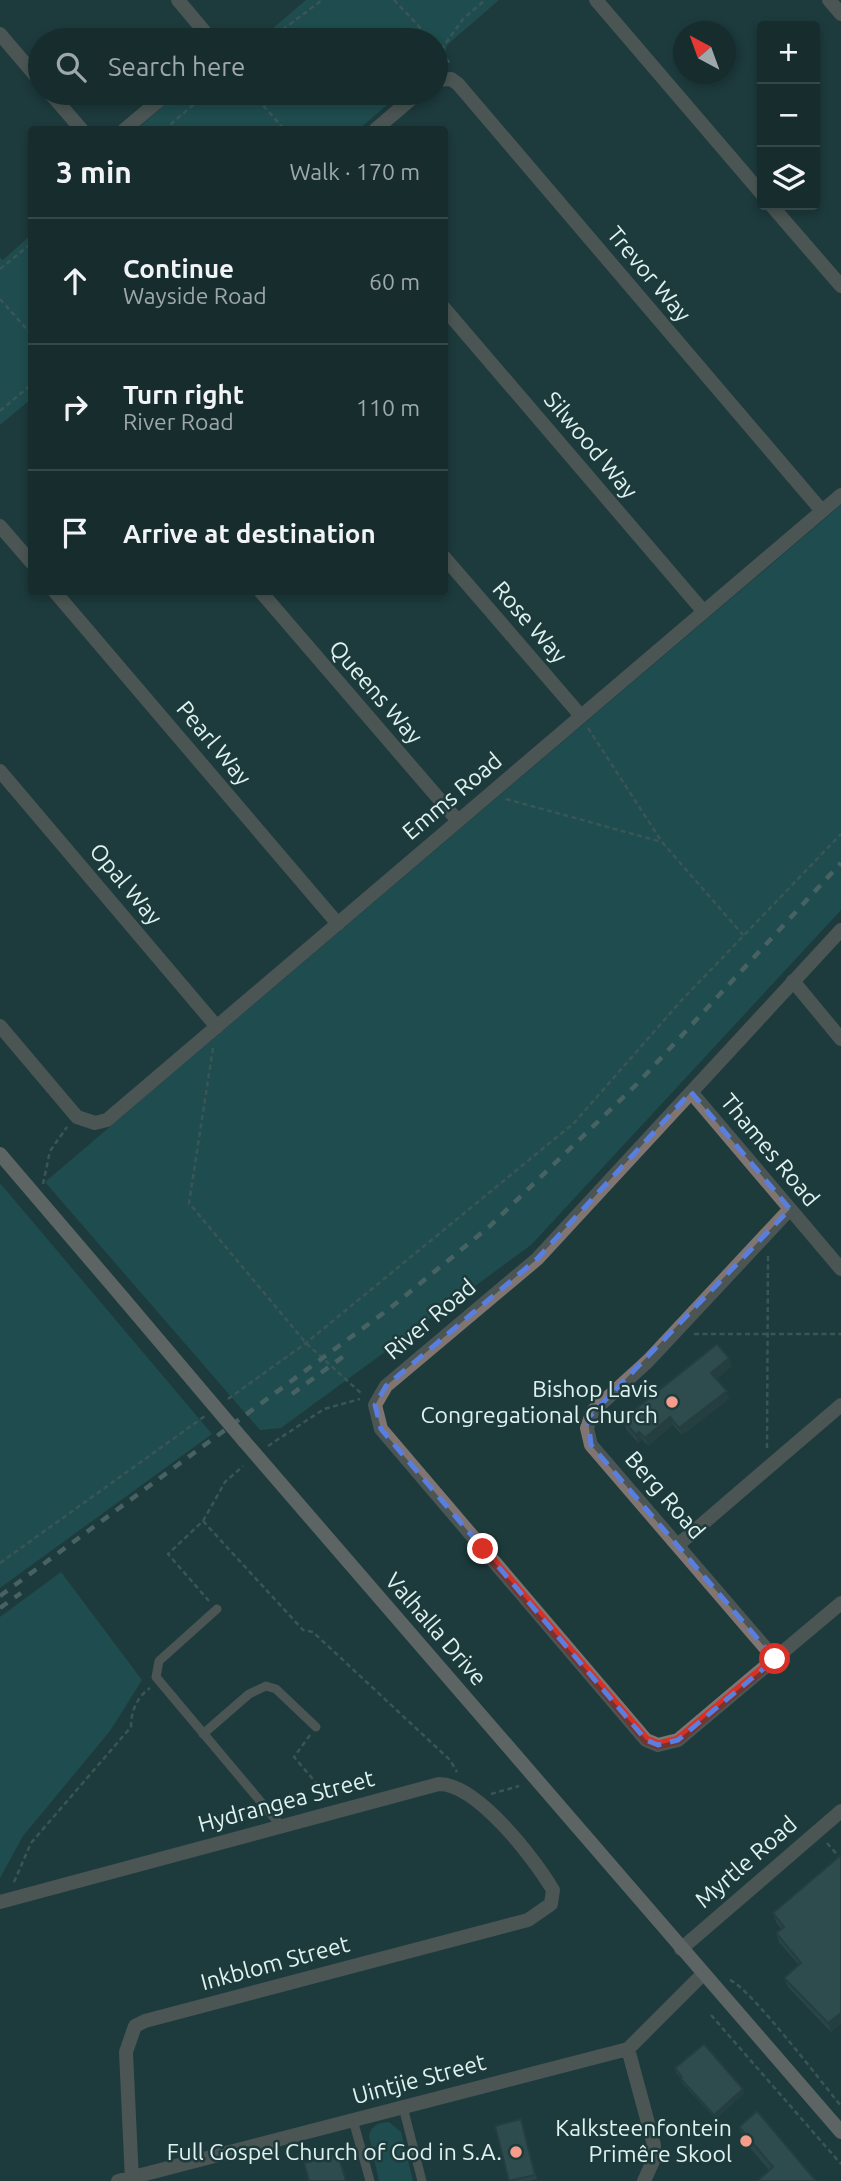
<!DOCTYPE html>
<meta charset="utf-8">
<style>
body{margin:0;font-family:Ubuntu,sans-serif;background:#233839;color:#f1f3f6}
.controls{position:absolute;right:21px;top:21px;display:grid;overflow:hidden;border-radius:7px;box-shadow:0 4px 10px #0003}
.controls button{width:63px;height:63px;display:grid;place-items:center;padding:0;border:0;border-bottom:2px solid #354849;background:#162c2d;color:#f1f3f6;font:35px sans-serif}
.compass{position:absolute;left:673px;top:21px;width:63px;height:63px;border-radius:50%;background:#162c2d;box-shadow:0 4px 10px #0003;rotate:319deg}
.stop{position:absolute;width:21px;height:21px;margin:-16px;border:5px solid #d93025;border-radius:50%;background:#fff}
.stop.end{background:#d93025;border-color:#fff;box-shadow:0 2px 7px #0008}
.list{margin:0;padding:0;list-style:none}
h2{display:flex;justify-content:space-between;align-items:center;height:91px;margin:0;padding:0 28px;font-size:30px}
h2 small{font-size:23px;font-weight:400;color:#9ea7aa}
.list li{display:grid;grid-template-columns:46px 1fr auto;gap:21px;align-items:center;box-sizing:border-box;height:126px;padding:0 28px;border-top:2px solid #354849}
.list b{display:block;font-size:26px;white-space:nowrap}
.list p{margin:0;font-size:23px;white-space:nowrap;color:#9ea7aa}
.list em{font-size:23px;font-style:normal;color:#9ea7aa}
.icon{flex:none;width:38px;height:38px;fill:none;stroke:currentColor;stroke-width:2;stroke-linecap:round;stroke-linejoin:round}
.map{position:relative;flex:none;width:841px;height:2181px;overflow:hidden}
.search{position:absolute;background:#162c2d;box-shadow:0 4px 10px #0003;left:28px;top:28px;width:420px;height:77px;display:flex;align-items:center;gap:18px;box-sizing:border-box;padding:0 24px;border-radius:38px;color:#9ea7aa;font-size:26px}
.panel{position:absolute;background:#162c2d;box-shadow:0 4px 10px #0003;left:28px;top:126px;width:420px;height:469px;border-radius:7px}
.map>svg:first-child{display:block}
.green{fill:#236265}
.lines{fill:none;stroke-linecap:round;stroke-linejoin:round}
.path{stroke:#5c7576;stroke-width:2.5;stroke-dasharray:5 3.5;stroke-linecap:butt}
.service{stroke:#817572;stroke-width:9}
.minor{stroke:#817572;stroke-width:14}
.tertiary{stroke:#817572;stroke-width:14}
.secondary{stroke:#ab9894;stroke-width:14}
.rail{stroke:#7c9393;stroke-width:4.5;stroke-dasharray:9 9;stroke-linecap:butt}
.secondary-bridge{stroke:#ab9894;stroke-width:14}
.wall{fill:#3a5354}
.shaded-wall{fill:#2f4345}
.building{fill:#436062;stroke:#2f4345;stroke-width:2}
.route{stroke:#d93025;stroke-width:9}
.marked{fill:none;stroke:#587fe0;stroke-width:5;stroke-dasharray:14 9;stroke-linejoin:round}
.poi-dot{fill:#f49d8b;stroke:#1e3b3c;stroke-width:2.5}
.labels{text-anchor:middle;stroke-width:5;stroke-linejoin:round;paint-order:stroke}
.street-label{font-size:23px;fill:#e0f1f1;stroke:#1e3b3c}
.poi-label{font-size:23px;fill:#e0f1f1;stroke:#1e3b3c;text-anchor:end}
</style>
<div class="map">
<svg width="841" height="2181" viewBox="0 0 841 2181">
<rect width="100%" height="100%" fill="#1e3b3c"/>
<!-- green -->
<path class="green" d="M306,0H499L447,45L443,64L436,66V40H259Z
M179,93H401L359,129L136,130Z
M31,235V399L0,425V257L3,260Z
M841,505V910L531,1245L281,1428L260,1430L45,1182Z
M0,1183L212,1434L0,1588Z
M61,1572L142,1680L110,1731L23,1836L0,1878V1617Z
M389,2122L401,2132L413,2181H379L369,2136C371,2126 379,2122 389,2122Z"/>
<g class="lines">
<!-- path -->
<path class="path" d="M394,0L432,40
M269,40L322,0
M436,45L451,65
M441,50L463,19L485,0
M252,93L285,130
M164,130L207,93
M0,269L32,243
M0,299L32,335
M0,411L32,384
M588,728L662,842L743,935
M506,799L662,842
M213,1048L189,1203L306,1343L363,1395
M43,1184L50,1151L67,1127
M694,1334H841
M228,1399L306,1343L574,1123L680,1002L841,834
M268,1446L324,1409L360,1399
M767,1448L768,1255
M203,1521L303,1630L313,1632L450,1760L457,1772
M0,1563L205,1416
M209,1601L168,1554L203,1521L225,1482L243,1466
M310,1735L294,1757L329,1798
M491,1794L519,1786
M827,1843L841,1859
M14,1882L31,1843L131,1727C131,1711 137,1697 150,1688
M730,1980C749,1987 823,2084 841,2106
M711,2015L841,2164"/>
<!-- service -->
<path class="service" d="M217,1609L159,1661L156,1677L282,1827
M203,1734L249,1694L266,1686L276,1689L316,1727
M403,2107L422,2181
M353,2120L370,2181"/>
<!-- minor -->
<path class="minor" d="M178,0L204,31L208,40
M596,0L762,194
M829,0L841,14
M0,34L40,81
M436,80L451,79L458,84L822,511
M50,93L82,130
M124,130L168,93
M375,130L418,93
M771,205L841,286
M444,308L704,612
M0,526L32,563
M444,557L581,716
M55,592L338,924
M261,592L458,821
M0,771L217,1027
M841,930L537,1259L386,1386L375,1405L381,1429L646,1740L658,1745L678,1740L841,1603
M793,981L841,1039
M0,1026L77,1117L95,1123L107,1120L841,495
M691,1092L841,1269
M679,1544L841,1405
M775,1659L591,1445L587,1428L593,1411L648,1361L790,1209
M0,1902L439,1784C477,1784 534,1858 553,1890L551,1904L528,1920L145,2021L135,2026L126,2052L132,2181
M628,2049L654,2145L653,2161L644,2181
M118,2181L628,2049L703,1974"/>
<!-- tertiary -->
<path class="tertiary" d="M681,1949L841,1811"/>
<!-- secondary -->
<path class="secondary" d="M0,1154L123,1298
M244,1441L841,2132"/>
<!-- rail -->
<path class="rail" d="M292,1394L348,1353
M0,1596L389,1309L490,1226L637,1084L841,863
M0,1608L21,1593"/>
<!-- secondary-bridge -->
<path class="secondary-bridge" d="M123,1298L244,1441"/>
</g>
<!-- wall -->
<path class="wall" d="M732,1366L716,1379L729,1399L682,1435L673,1425L648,1446L642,1439L638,1443L626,1429L624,1421Z
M841,1855L831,2032L788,1987L784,1978L799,1965L779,1942L776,1933L781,1929L776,1922L773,1913Z
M675,2068L744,2093L716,2119L682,2083L681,2078L676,2073Z
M522,2123L537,2179L529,2181H509Z
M739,2127L816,2181L769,2170L743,2140Z"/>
<!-- shaded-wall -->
<path class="shaded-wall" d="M729,1358L732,1366L714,1381L711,1373Z
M727,1391L729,1399L682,1435L679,1428Z
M670,1417L673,1425L648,1446L645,1438Z
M639,1432L642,1439L638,1443L636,1435Z
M841,2013V2024L831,2032L828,2023Z
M743,2089L744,2093L716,2119L714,2115Z"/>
<!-- building -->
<path class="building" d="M717,1344L729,1358L711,1373L727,1391L679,1428L670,1417L645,1438L639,1432L636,1435L624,1421L627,1416Z
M841,1855V2013L828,2023L784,1978L801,1963L776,1933L784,1927L773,1913Z
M704,2044L743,2089L714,2115L680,2078L682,2077L675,2068Z
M757,2111L816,2181H757L773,2167L739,2127Z
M521,2119L535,2175L509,2181L495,2126Z
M338,2154L346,2181H309L304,2163Z"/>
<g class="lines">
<!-- route -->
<path class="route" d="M483,1549L646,1740L658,1745L678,1740L775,1659"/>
</g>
<!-- marked area -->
<path d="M0 0H841V2181H0ZM691,1092L790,1209L588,1418L591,1445L775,1659L678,1740L658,1745L646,1740L381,1429L375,1405L386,1386L537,1259Z" fill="#1e3b3c" fill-opacity=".55" fill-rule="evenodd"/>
<path class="marked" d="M691,1092L790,1209L588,1418L591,1445L775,1659L678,1740L658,1745L646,1740L381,1429L375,1405L386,1386L537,1259Z"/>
<!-- markers -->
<g class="poi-dot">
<circle cx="672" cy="1402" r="7"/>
<circle cx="746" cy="2141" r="7"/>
<circle cx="516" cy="2152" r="7"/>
</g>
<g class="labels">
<!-- street labels -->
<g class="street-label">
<text transform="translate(649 274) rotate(50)" y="8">Trevor Way</text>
<text transform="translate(591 445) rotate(50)" y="8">Silwood Way</text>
<text transform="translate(530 622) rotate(49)" y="8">Rose Way</text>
<text transform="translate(376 692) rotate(49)" y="8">Queens Way</text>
<text transform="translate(214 743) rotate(50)" y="8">Pearl Way</text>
<text transform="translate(452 796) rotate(-40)" y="8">Emms Road</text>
<text transform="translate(126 884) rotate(50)" y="8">Opal Way</text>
<text transform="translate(770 1150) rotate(50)" y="8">Thames Road</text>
<text transform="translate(430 1319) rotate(-40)" y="8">River Road</text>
<text transform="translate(665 1495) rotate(49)" y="8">Berg Road</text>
<text transform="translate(436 1629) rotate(49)" y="8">Valhalla Drive</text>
<text transform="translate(286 1801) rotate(-15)" y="8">Hydrangea Street</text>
<text transform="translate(746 1862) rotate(-41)" y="8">Myrtle Road</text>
<text transform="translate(275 1963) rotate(-15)" y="8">Inkblom Street</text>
<text transform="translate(419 2079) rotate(-15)" y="8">Uintjie Street</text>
</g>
<!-- poi labels -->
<g class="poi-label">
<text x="658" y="1397">Bishop Lavis<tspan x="658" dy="26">Congregational Church</tspan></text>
<text x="732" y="2136">Kalksteenfontein<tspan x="732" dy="26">Primêre Skool</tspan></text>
<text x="502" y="2160">Full Gospel Church of God in S.A.</text>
</g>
</g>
</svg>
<div class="controls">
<button>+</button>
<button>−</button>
<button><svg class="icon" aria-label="layers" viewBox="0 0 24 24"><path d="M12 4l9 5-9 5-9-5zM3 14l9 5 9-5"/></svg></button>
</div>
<svg class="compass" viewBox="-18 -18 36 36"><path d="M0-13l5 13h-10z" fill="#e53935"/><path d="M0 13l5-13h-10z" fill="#9ea7aa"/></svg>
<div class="stop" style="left:775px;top:1659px"></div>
<div class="stop end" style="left:483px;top:1549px"></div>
<div class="search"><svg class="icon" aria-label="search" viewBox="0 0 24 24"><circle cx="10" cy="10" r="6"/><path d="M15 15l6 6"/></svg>Search here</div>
<section class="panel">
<h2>3 min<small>Walk · 170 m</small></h2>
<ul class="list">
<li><svg class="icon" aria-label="ahead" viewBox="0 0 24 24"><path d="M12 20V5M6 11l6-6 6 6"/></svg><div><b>Continue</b><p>Wayside Road</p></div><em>60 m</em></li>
<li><svg class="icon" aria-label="right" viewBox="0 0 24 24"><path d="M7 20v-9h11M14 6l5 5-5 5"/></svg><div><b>Turn right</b><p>River Road</p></div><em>110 m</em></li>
<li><svg class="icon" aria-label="arrive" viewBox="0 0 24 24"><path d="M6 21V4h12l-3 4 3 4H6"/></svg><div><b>Arrive at destination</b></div></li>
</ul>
</section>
</div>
